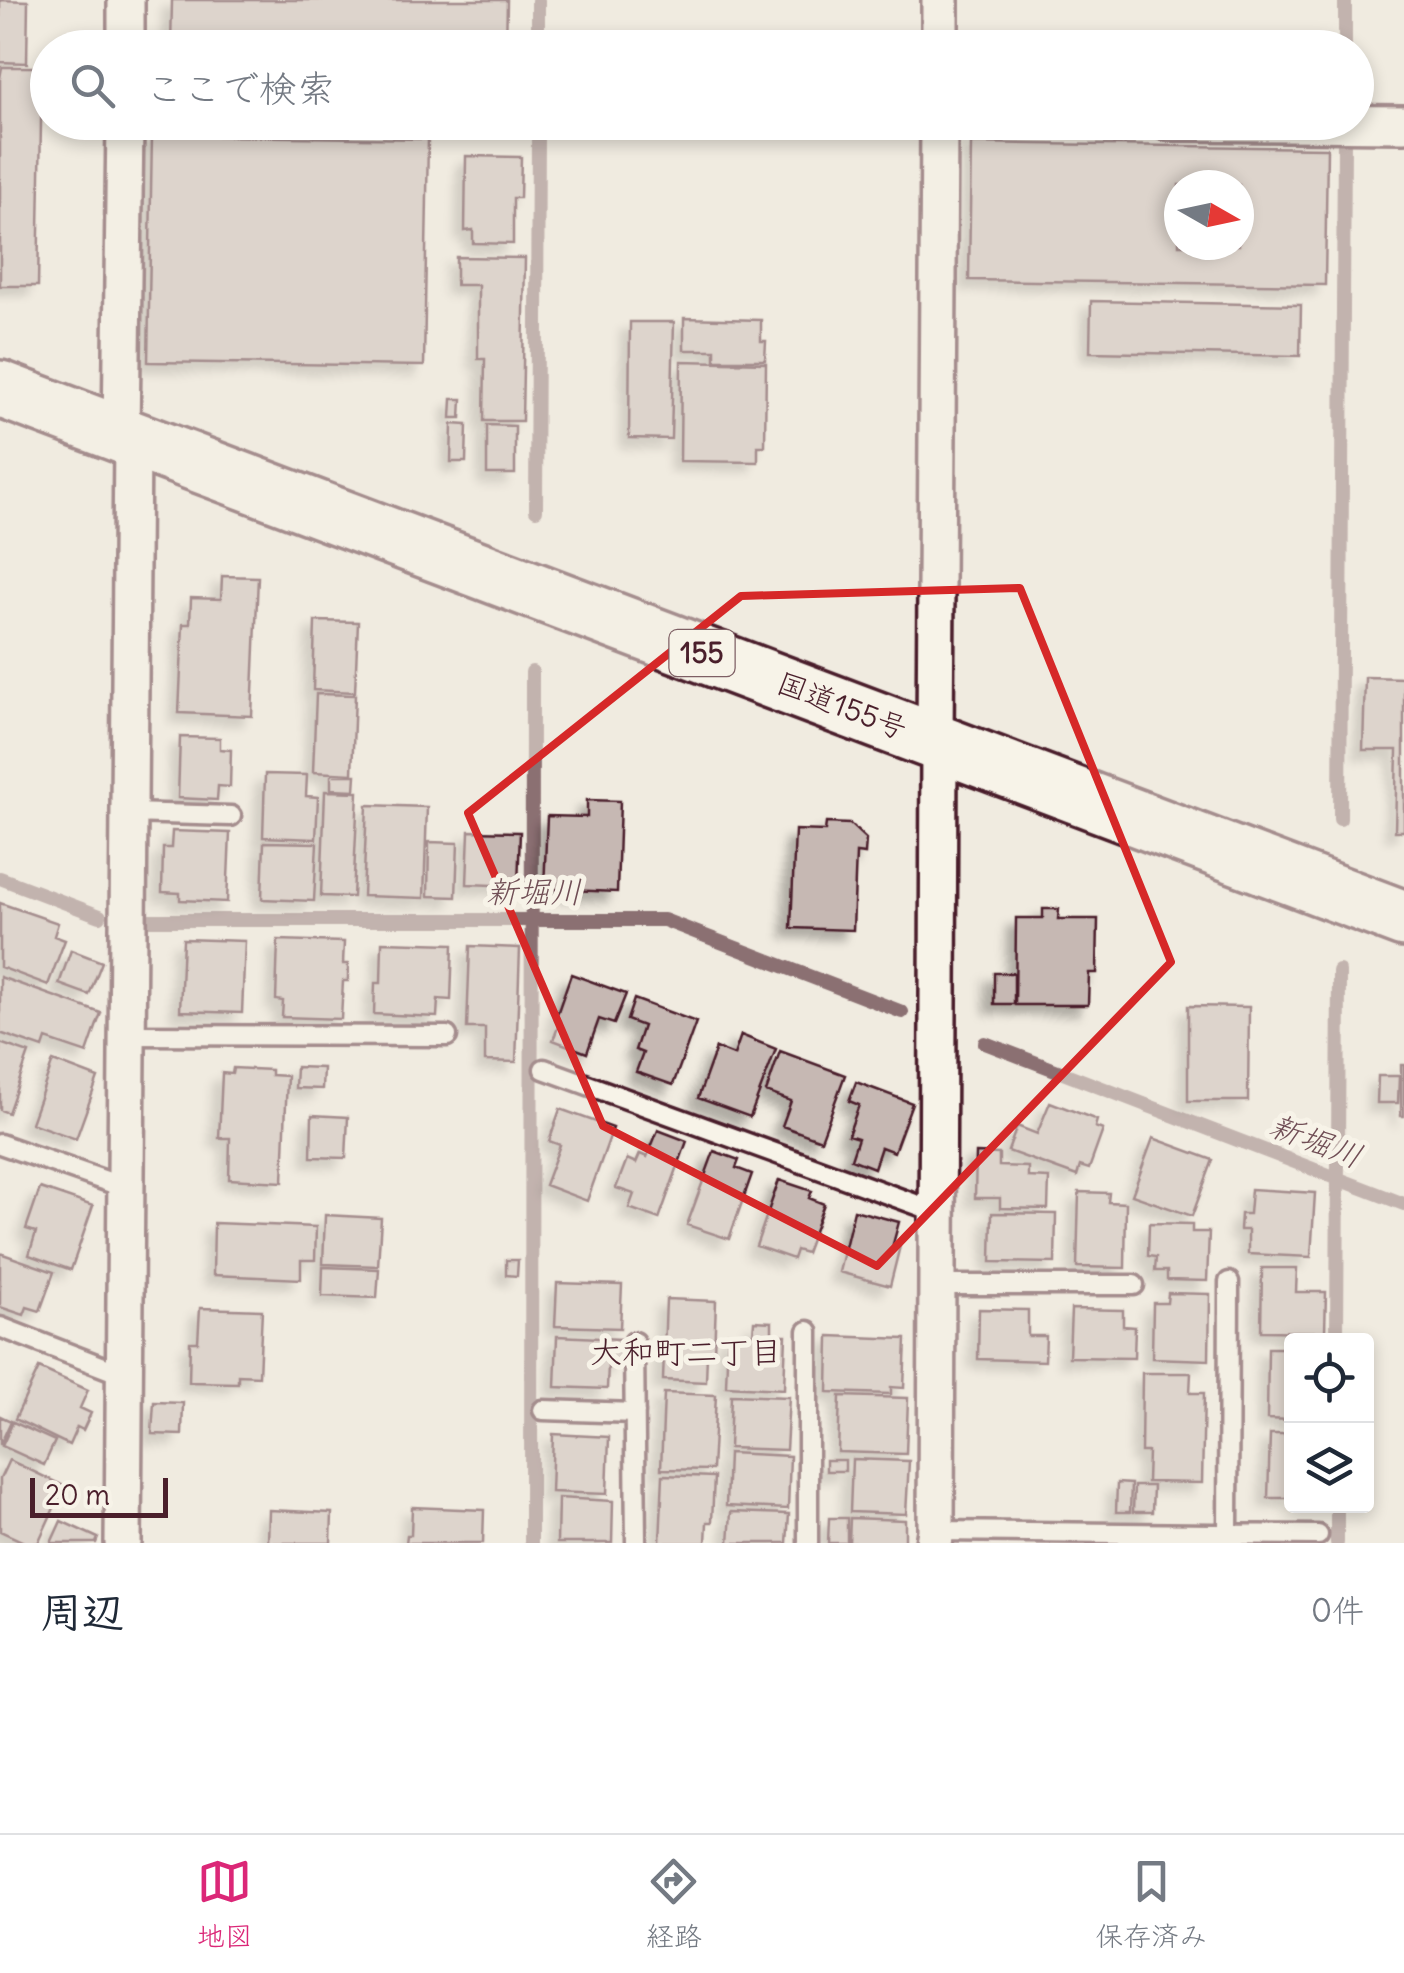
<!DOCTYPE html>
<html lang="ja">
<meta charset="utf-8">
<style>
body{margin:0;font-family:Delius,"Klee One",sans-serif;background:#f6f6f7;color:#1f2937}
.controls{position:absolute;right:30px;bottom:30px;display:grid;overflow:hidden;border-radius:10px;box-shadow:0 5px 15px #0003}
.controls button{width:90px;height:90px;display:grid;place-items:center;padding:0;border:0;border-bottom:2px solid #e0e1e3;background:#fff;color:#1f2937;font:50px sans-serif}
.compass{position:absolute;left:1164px;top:170px;width:90px;height:90px;border-radius:50%;background:#fff;box-shadow:0 5px 15px #0003;rotate:99deg}
.scale{position:absolute;left:30px;bottom:25px;width:138px;box-sizing:border-box;padding-left:10px;border:5px solid #4a1f2b;border-top:0;font-size:28px;line-height:35px;white-space:nowrap;color:#4a1f2b;-webkit-text-stroke:8px #f7f3e8;paint-order:stroke}
.list{margin:0;padding:0;list-style:none}
h2{display:flex;justify-content:space-between;align-items:center;height:130px;margin:0;padding:0 40px;font-size:42px}
h2 small{font-size:32px;font-weight:400;color:#747a83}
.icon{flex:none;width:55px;height:55px;fill:none;stroke:currentColor;stroke-width:2;stroke-linecap:round;stroke-linejoin:round}
.map{position:relative;flex:none;width:1404px;height:1543px;overflow:hidden}
.search{position:absolute;background:#fff;box-shadow:0 5px 15px #0003;left:30px;right:30px;top:30px;height:110px;display:flex;align-items:center;gap:25px;box-sizing:border-box;padding:0 35px;border-radius:55px;color:#747a83;font-size:38px}
.sheet{height:290px;background:#fff}
nav{display:flex;justify-content:space-around;align-items:center;box-sizing:border-box;height:140px;border-top:2px solid #e0e1e3;background:#fff;font-size:28px;color:#747a83}
nav a{display:grid;justify-items:center;gap:5px}
nav .on{color:#db2777}
.map>svg:first-child{display:block}
.lines{fill:none;stroke-linecap:round;stroke-linejoin:round}
.stream{stroke:#8b6f72;stroke-width:14}
.building{fill:#c6b8b3;stroke:#4a1f2b;stroke-width:2.5;fill-rule:evenodd;filter:url(#shadow)}
.lane-casing{stroke:#4a1f2b;stroke-width:25}
.street-casing{stroke:#4a1f2b;stroke-width:42}
.highway-casing{stroke:#4a1f2b;stroke-width:62}
.lane{stroke:#f7f3e8;stroke-width:18}
.street{stroke:#f7f3e8;stroke-width:35}
.highway{stroke:#f7f3e8;stroke-width:55}
.marked{fill:none;stroke:#d62828;stroke-width:8;stroke-linejoin:round}
.labels{text-anchor:middle;stroke-width:10;stroke-linejoin:round;paint-order:stroke}
.shield{fill:#f7f3e8;stroke:#7e5f64;stroke-width:2.5}
.shield-label{font-size:28px;font-weight:bold;fill:#4a1f2b}
.street-label{font-size:30px;fill:#4a1f2b;stroke:#f7f3e8}
.water-label{font-size:32px;font-style:italic;fill:#704e55;stroke:#f7f3e8}
.neighbourhood-label{font-size:32px;fill:#4a1f2b;stroke:#f7f3e8}
</style>
<div class="map">
<svg width="1404" height="1543" viewBox="0 0 1404 1543">
<defs>
<filter id="shadow"><feDropShadow dx="-9" dy="9" stdDeviation="5" flood-color="#0004"/></filter>
</defs>
<rect width="100%" height="100%" fill="#f0ebe0"/>
<filter id="ink" filterUnits="userSpaceOnUse"><feTurbulence type="fractalNoise" baseFrequency=".01" numOctaves="2"/><feDisplacementMap in="SourceGraphic" scale="20" xChannelSelector="R" yChannelSelector="G"/><feConvolveMatrix kernelMatrix="1 2 1 2 8 2 1 2 1" color-interpolation-filters="sRGB"/></filter>
<g filter="url(#ink)">
<g class="lines">
<!-- stream -->
<path class="stream" d="M538,48V0
M1345,48V0
M536,510L538,133
M1340,819L1344,139
M0,878L100,916
M150,920H664L902,1012
M985,1043L1404,1204
M1337,1340L1339,971
M1337,1506V1543
M531,1543L532,672"/>
</g>
<!-- building -->
<path class="building" d="M0,0L28,1L27,63L0,62Z
M172,0H507L506,48H171Z
M2,67H42L38,286H0V78Z
M152,135L428,139L424,366L148,362Z
M971,143L1327,148L1325,285L969,280ZM1179,185H1239V245H1179Z
M466,156L521,157L520,198H513V244L473,243V230L465,231Z
M456,257L525,258L522,421H484L485,359H478V285H456Z
M1091,301L1301,305L1300,356L1090,352Z
M684,318L761,320V341H766L765,360H715V350H684Z
M630,322H674L671,439L629,438Z
M681,361L766,363L765,446H758V462L680,461Z
M452,399H462L461,418H451Z
M452,424L467,425L466,462H451Z
M487,425L515,426V474H487Z
M222,576L258,577L252,716L179,713L183,624H190L191,598L221,599Z
M315,621L358,622L355,692L313,690Z
M1365,677L1404,678V831H1395L1397,750H1363Z
M316,694L355,695L352,774L313,772Z
M180,737L220,738V749L231,750L230,787L218,786L217,800L178,798Z
M265,774L307,775L306,796L318,797L316,839L263,837Z
M331,775H356L355,790L331,789Z
M325,791L358,792L353,897L321,896Z
M587,800L620,801L617,892L544,889L547,816L587,817Z
M367,805L427,807L424,898L363,896Z
M826,823L850,824L866,839L865,854L856,853L853,930L791,928L795,830L825,831Z
M172,831L230,833L227,902L180,900V893L162,892L163,848H171Z
M469,831L520,832L518,886L467,884Z
M264,842L317,843L314,901L262,899Z
M429,842L458,843L456,897L428,896Z
M0,903L58,923L54,936L65,940L48,985L0,967Z
M1043,909H1059L1058,919H1098L1097,973H1089L1088,1005H1015L1016,918H1043Z
M183,939L245,941L242,1013L180,1011Z
M278,940L344,942L343,964H348V981H343L341,1019L282,1017L283,1001L276,1000Z
M382,942L453,944L451,1000L438,999L437,1017L374,1014L375,983H381Z
M470,946L520,948L516,1062L485,1061V1028H467Z
M71,950L102,962L89,995L59,984Z
M994,973H1014V1004H994Z
M571,974L626,994L614,1024L599,1019L587,1053L553,1040L560,1022L555,1020Z
M0,977L101,1013L87,1053L46,1039L43,1048L0,1033Z
M634,999L696,1022L673,1085L636,1072L643,1053L635,1050L643,1026L627,1020Z
M1188,1006L1249,1007L1248,1101H1188Z
M741,1035L776,1049L750,1117L698,1098L716,1048L734,1055Z
M0,1043L29,1053L8,1113L0,1110Z
M780,1051L845,1075L821,1140L782,1126L791,1101L766,1092Z
M53,1061L98,1078L76,1139L31,1123Z
M1401,1065H1404V1116H1401Z
M296,1067L323,1068L322,1089L295,1088Z
M233,1068L271,1070V1075L287,1076L283,1182L229,1179L230,1138H219L222,1073L232,1074Z
M1378,1076H1399L1398,1103H1377Z
M856,1082L912,1103L894,1152L881,1147L874,1168L851,1159L858,1138L848,1135L859,1105L849,1101Z
M1050,1102L1097,1120L1095,1127L1103,1130L1089,1169L1080,1166L1077,1176L1008,1151L1017,1126L1037,1134Z
M560,1109L613,1128L587,1201L545,1185L560,1145L549,1141Z
M312,1115L348,1117L346,1158L311,1157Z
M658,1130L687,1141L659,1219L629,1208L634,1194L616,1188L627,1159L636,1163L640,1154L647,1157Z
M1153,1138L1213,1160L1192,1216L1132,1195Z
M714,1151L739,1160L736,1168L752,1174L729,1239L687,1225Z
M976,1153L999,1154V1166L1028,1167V1177L1049,1178L1048,1209L1000,1208V1198H975Z
M779,1180L812,1191L809,1198L824,1204L806,1253L796,1250L793,1259L756,1246Z
M40,1188L93,1206L71,1270L29,1255L36,1232L26,1229Z
M1251,1189L1315,1193L1311,1257L1248,1254V1230H1240L1241,1214H1249Z
M1079,1192L1109,1193L1108,1202L1126,1203L1125,1268L1077,1267Z
M854,1210L899,1222L893,1244L900,1246L890,1286L839,1272Z
M992,1213L1056,1214L1055,1263L991,1262Z
M325,1215L381,1218L378,1266L323,1264Z
M214,1223L316,1227L315,1260H301V1279L213,1275Z
M1149,1223L1192,1224V1232H1209L1207,1281L1167,1280V1271H1155L1156,1257L1148,1256Z
M0,1253L54,1272L40,1311L27,1307L24,1315L0,1307Z
M506,1260H518L517,1276L506,1275Z
M323,1267L379,1269L377,1298L322,1296Z
M1262,1268H1297L1296,1292H1326L1325,1332L1261,1331Z
M557,1283L622,1285L620,1328L555,1326Z
M1168,1293L1210,1294L1209,1360L1152,1358L1153,1303H1167Z
M666,1299L716,1301L714,1354H707L706,1382L663,1380Z
M200,1308L262,1310L259,1376L238,1375V1383L189,1382L190,1342H198Z
M979,1309L1028,1310V1336H1046L1045,1361L978,1359Z
M1071,1309L1123,1310V1326L1135,1327L1134,1358L1069,1357Z
M754,1321L772,1322V1335H786L784,1389L726,1386L728,1333L753,1334Z
M557,1336L621,1339L620,1365H608L607,1389L555,1387Z
M829,1336L906,1339L904,1388L891,1387V1394L828,1392Z
M1268,1348H1292V1420L1267,1419Z
M39,1368L88,1390L80,1408L91,1413L83,1430L77,1427L69,1445L15,1419Z
M1142,1373H1191L1190,1393H1204L1202,1483L1147,1482L1148,1452H1141Z
M664,1393L716,1395L712,1470L661,1469Z
M731,1395L789,1397L786,1450L729,1448Z
M840,1396L908,1398L906,1454L838,1452Z
M154,1402L183,1403L182,1435L152,1434Z
M0,1416L11,1421L0,1445Z
M13,1422L55,1441L44,1465L2,1446Z
M553,1434L609,1437L607,1494L551,1492Z
M1270,1434H1292V1498H1268Z
M728,1453L790,1456L788,1509L726,1506Z
M852,1459L909,1461L906,1514L850,1512Z
M9,1460L64,1486L38,1543H26L0,1531V1479Z
M826,1460H845V1471H826Z
M663,1475L714,1477L712,1522H707L706,1543H660Z
M1117,1483L1131,1484L1130,1512H1116Z
M1134,1486H1153L1152,1512H1133Z
M558,1498L613,1501L612,1543H557Z
M412,1507L484,1510L483,1543H406L407,1535H411Z
M269,1510L332,1513L331,1543H268Z
M731,1512L789,1514L787,1543H729Z
M829,1518H847V1543H828Z
M850,1518L905,1520V1543H849Z
M61,1521L98,1538L96,1543H51Z"/>
<g class="lines">
<defs>
<path id="lane" d="M129,813L231,816
M127,1035L447,1036
M544,1069L937,1212
M0,1144L126,1188
M937,1285H1134
M0,1327L124,1375
M634,1342L636,1543
M543,1410L635,1413
M936,1531L1318,1535
M1228,1535L1229,1282
M808,1543V1331"/>
<path id="street" d="M126,48V0
M940,48V0
M1168,122L1404,124
M121,434L125,122
M935,741L939,122
M123,1543L132,438
M934,1543L936,1531L939,742"/>
<path id="highway" d="M0,389L1404,919"/>
</defs>
<!-- lane casing -->
<use href="#lane" class="lane-casing"/>
<!-- street casing -->
<use href="#street" class="street-casing"/>
<!-- highway casing -->
<use href="#highway" class="highway-casing"/>
<!-- lane -->
<use href="#lane" class="lane"/>
<!-- street -->
<use href="#street" class="street"/>
<!-- highway -->
<use href="#highway" class="highway"/>
</g>
</g>
<!-- marked area -->
<path d="M0 0H1404V1543H0ZM1020,588L1171,962L877,1266L603,1126L468,813L741,596Z" fill="#f0ebe0" fill-opacity=".55" fill-rule="evenodd"/>
<path class="marked" d="M1020,588L1171,962L877,1266L603,1126L468,813L741,596Z"/>
<g class="labels">
<!-- shield labels -->
<rect class="shield" x="669.5" y="630" width="65" height="46" rx="8"/>
<g class="shield-label">
<text x="702" y="663">155</text>
</g>
<!-- street labels -->
<g class="street-label">
<text transform="translate(842 706) rotate(21)" y="10">国道155号</text>
</g>
<!-- water labels -->
<g class="water-label">
<text x="534" y="903">新堀川</text>
<text transform="translate(1316 1141) rotate(21)" y="11">新堀川</text>
</g>
<!-- neighbourhood labels -->
<g class="neighbourhood-label">
<text x="686" y="1363">大和町二丁目</text>
</g>
</g>
</svg>
<div class="controls">
<button><svg class="icon" aria-label="locate" viewBox="0 0 24 24"><circle cx="12" cy="12" r="6"/><path d="M12 2v4M12 18v4M2 12h4M18 12h4"/></svg></button>
<button><svg class="icon" aria-label="layers" viewBox="0 0 24 24"><path d="M12 4l9 5-9 5-9-5zM3 14l9 5 9-5"/></svg></button>
</div>
<svg class="compass" viewBox="-18 -18 36 36"><path d="M0-13l5 13h-10z" fill="#e53935"/><path d="M0 13l5-13h-10z" fill="#747a83"/></svg>
<div class="scale">20 m</div>
<div class="search"><svg class="icon" aria-label="search" viewBox="0 0 24 24"><circle cx="10" cy="10" r="6"/><path d="M15 15l6 6"/></svg>ここで検索</div>
</div>
<section class="sheet">
<h2>周辺<small>0件</small></h2>
<ul class="list">
</ul>
</section>
<nav>
<a class="on"><svg class="icon" aria-label="map" viewBox="0 0 24 24"><path d="M3 6l6-2 6 2 6-2v14l-6 2-6-2-6 2zM9 4v14M15 6v14"/></svg>地図</a>
<a><svg class="icon" aria-label="directions" viewBox="0 0 24 24"><path d="M12 3l9 9-9 9-9-9zM9 14v-3h6M13 9l2 2-2 2"/></svg>経路</a>
<a><svg class="icon" aria-label="saved" viewBox="0 0 24 24"><path d="M7 4h10v16l-5-4-5 4z"/></svg>保存済み</a>
</nav>
